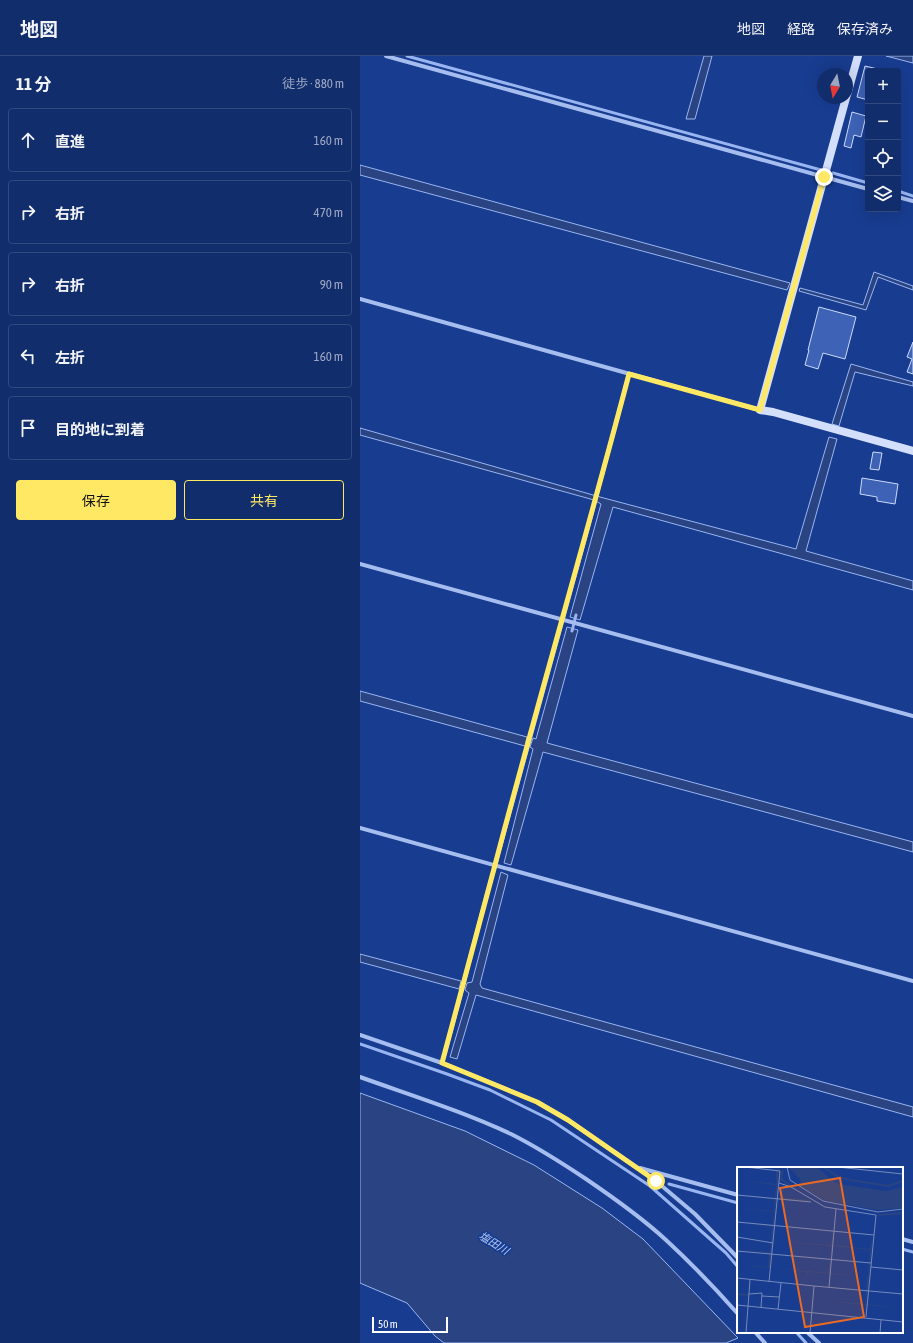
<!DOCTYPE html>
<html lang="ja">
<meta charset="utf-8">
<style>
body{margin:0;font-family:"Asap Condensed","Noto Sans JP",sans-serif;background:#1f3974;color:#f1f3f6}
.controls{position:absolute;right:12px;top:12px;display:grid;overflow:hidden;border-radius:4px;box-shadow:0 4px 16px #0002}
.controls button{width:36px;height:36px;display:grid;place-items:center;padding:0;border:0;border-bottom:1px solid #31497f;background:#122d6c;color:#f1f3f6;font:20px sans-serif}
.compass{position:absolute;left:457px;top:12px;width:36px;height:36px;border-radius:50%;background:#122d6c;box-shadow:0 4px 16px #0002;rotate:190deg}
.scale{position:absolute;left:12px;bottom:10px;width:76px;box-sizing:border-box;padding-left:4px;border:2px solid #fff;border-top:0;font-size:11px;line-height:14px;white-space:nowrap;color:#fff;-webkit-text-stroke:3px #183c90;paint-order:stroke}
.stop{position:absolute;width:12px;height:12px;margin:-9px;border:3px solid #ffe864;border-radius:50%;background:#fff}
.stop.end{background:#ffe864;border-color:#fff;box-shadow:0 1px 4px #0008}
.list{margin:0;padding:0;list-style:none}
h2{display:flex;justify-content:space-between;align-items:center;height:52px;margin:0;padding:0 16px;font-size:17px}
h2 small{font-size:13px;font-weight:400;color:#9ca8c2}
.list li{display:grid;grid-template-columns:26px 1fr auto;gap:12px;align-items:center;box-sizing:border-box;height:64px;margin:0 8px 8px;padding:0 8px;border:1px solid #31497f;border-radius:4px}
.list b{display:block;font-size:15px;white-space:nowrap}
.list em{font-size:13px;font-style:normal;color:#9ca8c2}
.actions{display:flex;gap:8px;padding:12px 16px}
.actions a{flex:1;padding:9px 0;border:1px solid #ffe864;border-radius:4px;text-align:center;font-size:14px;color:#ffe864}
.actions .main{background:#ffe864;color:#111}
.icon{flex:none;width:22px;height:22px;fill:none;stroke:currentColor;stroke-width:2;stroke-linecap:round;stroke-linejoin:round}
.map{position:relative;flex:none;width:553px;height:1287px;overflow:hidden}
header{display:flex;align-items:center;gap:24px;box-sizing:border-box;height:56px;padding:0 20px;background:#122d6c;border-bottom:1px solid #31497f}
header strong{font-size:19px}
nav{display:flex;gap:22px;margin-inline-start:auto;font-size:14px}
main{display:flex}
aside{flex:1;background:#122d6c}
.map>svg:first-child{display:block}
.water{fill:#2a4483;stroke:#99b5f1}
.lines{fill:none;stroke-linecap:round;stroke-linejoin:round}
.stream{stroke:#99b5f1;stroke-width:3}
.building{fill:#3d62b6;stroke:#ccdbfb}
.street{stroke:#a6bdef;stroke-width:4}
.secondary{stroke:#d3dffb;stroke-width:8}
.route{stroke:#ffe864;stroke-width:5}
.labels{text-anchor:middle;stroke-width:3.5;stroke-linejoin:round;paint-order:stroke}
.water-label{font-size:11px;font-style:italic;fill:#b2c8f6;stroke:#183c90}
.inset-river{fill:none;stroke:#2a4483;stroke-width:2}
.inset-road{fill:none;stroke:#748abc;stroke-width:1}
.view{fill:#ea6a24;fill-opacity:0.15;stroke:#ea6a24;stroke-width:2}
.inset-edge{fill:none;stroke:#fff;stroke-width:2}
</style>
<header>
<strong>地図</strong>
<nav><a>地図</a><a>経路</a><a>保存済み</a></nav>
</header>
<main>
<aside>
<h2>11 分<small>徒歩 · 880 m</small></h2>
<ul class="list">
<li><svg class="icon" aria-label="ahead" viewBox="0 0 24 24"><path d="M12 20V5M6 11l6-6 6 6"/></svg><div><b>直進</b></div><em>160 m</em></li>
<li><svg class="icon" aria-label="right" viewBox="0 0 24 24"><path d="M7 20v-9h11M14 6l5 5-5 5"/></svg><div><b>右折</b></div><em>470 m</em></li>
<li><svg class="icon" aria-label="right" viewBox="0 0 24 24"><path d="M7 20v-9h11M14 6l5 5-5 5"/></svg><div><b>右折</b></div><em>90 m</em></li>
<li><svg class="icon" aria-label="left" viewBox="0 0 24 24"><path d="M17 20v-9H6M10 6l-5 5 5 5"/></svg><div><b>左折</b></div><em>160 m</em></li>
<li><svg class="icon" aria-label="arrive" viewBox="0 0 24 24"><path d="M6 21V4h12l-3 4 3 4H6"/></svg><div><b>目的地に到着</b></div></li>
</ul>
<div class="actions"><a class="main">保存</a><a>共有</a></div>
</aside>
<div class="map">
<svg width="553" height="1287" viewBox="0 0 553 1287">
<rect width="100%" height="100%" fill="#183c90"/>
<!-- water -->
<path class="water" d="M344,0H352L335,63H326Z
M526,0H553V7Z
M0,109L430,227L427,234L0,119Z
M514,216L553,230V234L518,221L506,254L439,235L440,232L503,249Z
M491,308L553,326V330L495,316L479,370L472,368Z
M0,372L240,441L436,493L469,381L477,383L446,495L553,525V534L253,451L220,564L210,561L241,448L234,444L0,379Z
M207,571L218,574L187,687L553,786V796L183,696L151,809L144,807L173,693L170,691L173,682L176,683Z
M0,635L167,681L165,690L0,645Z
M141,816L148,819L120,928L122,932L553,1051V1061L116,939L97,1003L90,1001L109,937L105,934L107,927L112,926Z
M0,898L101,925L99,933L0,906Z
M0,1037L105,1075L174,1109L242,1152L283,1183L378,1282L366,1287H84L75,1280L47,1247L0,1227Z"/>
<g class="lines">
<!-- stream -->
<path class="stream" d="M47,0L461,114
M473,117L508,127
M538,135L553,140
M212,575L216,559
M0,988L87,1018L130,1034L191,1064L290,1130L366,1197L378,1211
M309,1128L378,1147
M542,1193L553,1196
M436,1276L446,1287"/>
</g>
<!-- building -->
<path class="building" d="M505,10L522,14V15H508V44L497,41Z
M492,56L506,60L501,81L494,79L491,92L484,90Z
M459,251L496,261L485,303L463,297L458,313L445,309L449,294H448Z
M553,286V318L547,316L552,303L547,301Z
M513,396L522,397L519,414L510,413Z
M502,422L538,428L535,448L517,445V441L500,438Z"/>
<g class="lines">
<!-- street -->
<path class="street" d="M26,0L508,133
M538,141L553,145
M0,243L400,354
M0,508L553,660
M0,772L553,925
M0,979L82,1007L134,1028L177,1046L208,1064L296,1125L335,1158L378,1202
M82,1007C101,940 117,873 136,806C181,643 226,481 269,318
M0,1021C50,1039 102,1055 151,1078C177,1091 202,1107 226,1123C254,1142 281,1161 306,1184C331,1207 355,1232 378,1258
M280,1112L378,1139
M542,1183L553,1186
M395,1276L405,1287
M447,1276L459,1287"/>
<!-- secondary -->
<path class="secondary" d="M487,39L498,0
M486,42L400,354L413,356L553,395"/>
</g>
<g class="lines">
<!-- route -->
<path class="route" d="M296,1125L208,1064L177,1046L82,1007C100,941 117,875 135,809C178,645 226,482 269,318L400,354L464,121"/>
</g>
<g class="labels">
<!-- water labels -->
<g class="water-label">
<text transform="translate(134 1187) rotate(32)" y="4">塩田川</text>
</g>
</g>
<!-- overview -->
<g transform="translate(377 1111)">
<rect width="166" height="166" fill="#183c90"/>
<path d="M80,0L98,16L108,18L149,24L166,20V41L139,43L87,33L62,18L64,14L56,4L52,3L55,0ZM42,1L33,101L0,98L31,100L32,86L0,82L33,85L35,60L0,56L35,59L37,45L0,41L37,44L39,18L0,13L39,17V3ZM96,65V78L133,82L136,69L129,137L166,142L129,138L128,149V138L77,133L128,137L130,110L71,105L69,117L70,105L34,101L91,106L93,93V106L131,110L133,83L96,79L94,92V79L36,74L94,78Z" fill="#2a4483"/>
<path class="inset-river" d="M86,0L102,10L113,13L151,19L166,14M46,3L44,12L54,19M41,31L72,34M141,48L166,46M0,127L12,128"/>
<path class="inset-road" d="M8,0L43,4L32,115M50,0L53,13L86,34L141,45L166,42M100,0L166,7M42,16L54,20L88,40L139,48L129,150M0,28L74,35M0,55L137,68M0,70L36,76M0,84L134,96M134,100L166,103M0,111L77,119L73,166M77,119L166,127M92,120L99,42M12,127L25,126L24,140M25,129L42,130M0,138L166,155M41,142L44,116M9,166L13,113M143,166L144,153"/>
<path class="view" d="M103,11L127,150L68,160L43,21Z"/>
<rect width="166" height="166" class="inset-edge"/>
</g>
</svg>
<div class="controls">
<button>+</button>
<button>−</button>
<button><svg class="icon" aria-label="locate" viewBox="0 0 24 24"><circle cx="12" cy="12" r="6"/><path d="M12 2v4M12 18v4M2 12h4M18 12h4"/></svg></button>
<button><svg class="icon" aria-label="layers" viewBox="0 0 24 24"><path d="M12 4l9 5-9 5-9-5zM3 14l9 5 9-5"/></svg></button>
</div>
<svg class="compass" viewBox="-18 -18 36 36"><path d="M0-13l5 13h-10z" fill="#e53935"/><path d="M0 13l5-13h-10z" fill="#9ca8c2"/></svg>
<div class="scale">50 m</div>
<div class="stop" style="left:296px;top:1125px"></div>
<div class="stop end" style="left:464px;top:121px"></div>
</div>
</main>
